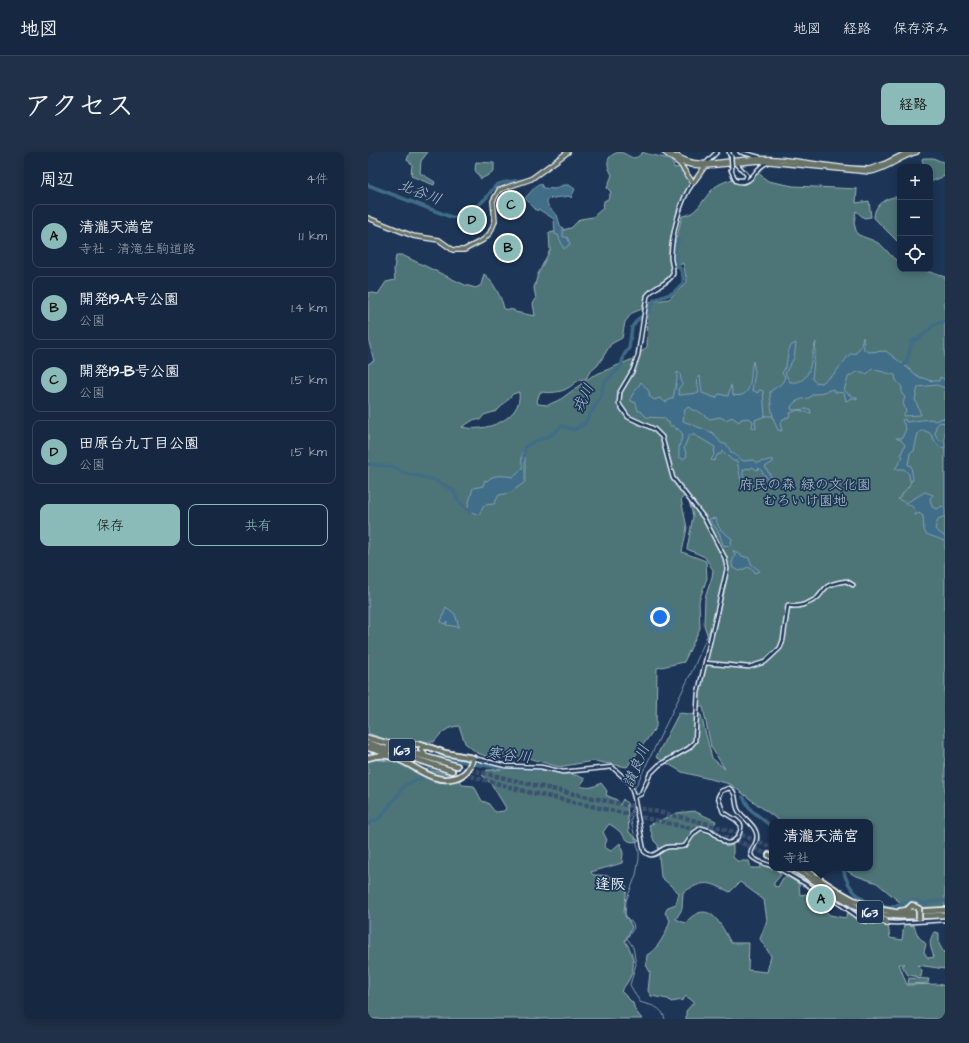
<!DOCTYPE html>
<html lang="ja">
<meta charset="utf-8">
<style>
body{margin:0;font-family:"Architects Daughter","Klee One",sans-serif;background:#1f3048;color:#f1f3f6}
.controls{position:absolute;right:12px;top:12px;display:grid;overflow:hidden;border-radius:8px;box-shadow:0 2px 10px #0003}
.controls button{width:36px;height:36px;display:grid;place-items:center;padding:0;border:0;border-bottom:1px solid #35445a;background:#162841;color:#f1f3f6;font:20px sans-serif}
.you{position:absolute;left:292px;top:465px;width:14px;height:14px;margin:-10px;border:3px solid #fff;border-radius:50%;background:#1a73e8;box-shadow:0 0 0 6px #1a73e833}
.badge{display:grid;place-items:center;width:26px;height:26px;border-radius:50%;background:#8bbbb9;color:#111;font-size:13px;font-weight:700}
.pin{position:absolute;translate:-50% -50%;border:2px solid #fff;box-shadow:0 1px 4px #0006}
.popup{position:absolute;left:401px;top:667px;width:104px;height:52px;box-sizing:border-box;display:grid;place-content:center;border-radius:8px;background:#162841;filter:drop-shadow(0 1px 3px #0005);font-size:13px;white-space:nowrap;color:#9ea6b1}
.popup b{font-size:15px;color:#f1f3f6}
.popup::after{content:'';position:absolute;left:50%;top:100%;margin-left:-8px;border:8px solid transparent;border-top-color:#162841}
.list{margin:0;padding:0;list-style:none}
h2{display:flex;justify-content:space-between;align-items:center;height:52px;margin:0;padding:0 16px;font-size:17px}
h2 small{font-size:13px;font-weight:400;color:#9ea6b1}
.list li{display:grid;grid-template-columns:26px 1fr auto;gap:12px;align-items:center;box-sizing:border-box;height:64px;margin:0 8px 8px;padding:0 8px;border:1px solid #35445a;border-radius:8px}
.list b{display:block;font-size:15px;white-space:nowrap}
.list p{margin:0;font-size:13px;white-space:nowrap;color:#9ea6b1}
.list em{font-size:13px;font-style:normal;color:#9ea6b1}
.actions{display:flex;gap:8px;padding:12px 16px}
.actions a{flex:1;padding:9px 0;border:1px solid #8bbbb9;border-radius:8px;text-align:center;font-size:14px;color:#8bbbb9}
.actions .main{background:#8bbbb9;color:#111}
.icon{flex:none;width:22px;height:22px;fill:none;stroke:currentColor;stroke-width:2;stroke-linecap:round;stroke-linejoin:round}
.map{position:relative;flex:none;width:577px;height:867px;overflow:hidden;border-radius:8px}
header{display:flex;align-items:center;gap:24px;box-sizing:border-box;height:56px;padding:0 20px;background:#162841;border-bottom:1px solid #35445a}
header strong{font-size:19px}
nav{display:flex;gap:22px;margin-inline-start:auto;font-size:14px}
.intro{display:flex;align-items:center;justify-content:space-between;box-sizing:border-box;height:96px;padding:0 24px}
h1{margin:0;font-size:28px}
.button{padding:10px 18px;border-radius:8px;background:#8bbbb9;color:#111;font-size:14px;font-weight:700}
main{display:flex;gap:24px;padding:0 24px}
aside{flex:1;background:#162841;border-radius:8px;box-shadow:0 2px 10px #0003}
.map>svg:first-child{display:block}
.green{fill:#4e7477;stroke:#9bb2b8;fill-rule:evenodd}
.water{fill:#416d87;stroke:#84a2b4}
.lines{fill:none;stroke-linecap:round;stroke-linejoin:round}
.stream{stroke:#84a2b4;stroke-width:1}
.river{stroke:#416d87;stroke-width:3.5}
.highway-tunnel{stroke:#3b516f;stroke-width:4.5;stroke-dasharray:4.5 2;stroke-linecap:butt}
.minor-casing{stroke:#e8f1f8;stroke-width:5.5}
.major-casing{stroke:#e8f1f8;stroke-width:6}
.highway-casing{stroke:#e8f1f8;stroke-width:8}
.minor{stroke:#1d3557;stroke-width:2.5}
.major{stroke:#697266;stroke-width:3.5}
.highway{stroke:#697266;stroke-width:4.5}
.minor-bridge-casing{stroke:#e8f1f8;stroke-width:5.5;stroke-linecap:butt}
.highway-bridge-casing{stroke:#e8f1f8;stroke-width:8;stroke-linecap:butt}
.minor-bridge{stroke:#1d3557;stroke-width:2.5}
.highway-bridge{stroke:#697266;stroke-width:4.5}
.labels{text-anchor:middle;stroke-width:3.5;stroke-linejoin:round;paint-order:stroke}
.shield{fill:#1d3557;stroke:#abb9c8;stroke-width:1}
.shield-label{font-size:13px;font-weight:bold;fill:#e8f1f8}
.park-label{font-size:14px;fill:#b2c5cb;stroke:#1d3557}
.water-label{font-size:15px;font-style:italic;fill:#aec3d0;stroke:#1d3557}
.neighbourhood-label{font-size:15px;font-weight:bold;fill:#e8f1f8;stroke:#1d3557}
</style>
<header>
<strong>地図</strong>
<nav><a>地図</a><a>経路</a><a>保存済み</a></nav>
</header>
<div class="intro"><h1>アクセス</h1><a class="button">経路</a></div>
<main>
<aside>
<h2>周辺<small>4件</small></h2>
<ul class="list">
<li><span class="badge">A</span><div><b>清瀧天満宮</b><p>寺社 · 清滝生駒道路</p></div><em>1.1 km</em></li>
<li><span class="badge">B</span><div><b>開発19-A号公園</b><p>公園</p></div><em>1.4 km</em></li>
<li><span class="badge">C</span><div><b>開発19-B号公園</b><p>公園</p></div><em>1.5 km</em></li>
<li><span class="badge">D</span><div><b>田原台九丁目公園</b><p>公園</p></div><em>1.5 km</em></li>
</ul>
<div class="actions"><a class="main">保存</a><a>共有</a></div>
</aside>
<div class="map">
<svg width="577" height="867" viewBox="0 0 577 867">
<rect width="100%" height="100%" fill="#1d3557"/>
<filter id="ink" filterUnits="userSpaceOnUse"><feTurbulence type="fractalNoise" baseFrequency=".025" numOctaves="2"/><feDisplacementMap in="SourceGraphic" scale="8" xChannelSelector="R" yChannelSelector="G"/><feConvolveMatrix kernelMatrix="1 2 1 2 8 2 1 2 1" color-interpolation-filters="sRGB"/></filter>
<g filter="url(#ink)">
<!-- green -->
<path class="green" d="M42,0H60L53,9L52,21L67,30L66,33L43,24L44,12L39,8Z
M251,0C263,2 264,12 275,0C283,5 306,3 306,16L312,15L322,30L310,63L301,104L304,115L303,123L299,129L279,141L274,157L264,161L257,170L254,186L243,192L230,213L221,221L218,227C209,227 207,232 200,236C192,241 181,241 172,240L169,249L170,252L180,253L193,247L224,224L265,207L279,195L280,150L301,147L319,130L315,111L307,116L304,105L314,64C330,63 336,44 347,35C352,31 359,29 365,27C376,37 381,30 389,20L400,29L425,34L489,37L488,51L501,49L503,65L496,66L488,59L486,71L489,82C496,86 504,87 510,91C519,96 522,106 532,110V117H552L577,125V764L564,763L534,752L509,731L486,723L474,716H502V670H413L362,632L314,620L288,605L311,561L333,563L344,606L357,617L343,595L335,555L330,554V544L338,509L340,485L336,473L337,446L344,425L345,418L337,405L319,397L325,364L321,349L326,355L328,352L320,342L313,347L319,376L314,400L338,409L339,426L331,449L332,476L316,510L289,516L288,575L259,615L225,609L191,615L160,606L121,605L109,601L97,591L91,574C79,575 74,580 66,590L21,589L0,581V212L6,209L1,190L0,140L10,142L18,130L27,128L26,118L28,103H34L97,133L108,136L113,133L116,122C124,127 135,148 136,157L146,158L147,160L167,164L165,151L168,147L166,136L170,122L182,98L181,81L203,76L212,67L225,65L235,56L236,49L240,47L243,40L239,36L244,23C238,12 237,4 251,0ZM151,240C155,268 115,281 94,275L107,267L112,268L116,263L129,259L145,242Z
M555,6H565L577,11V24L562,30V15H556L554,7Z
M108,10L126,11V20L113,27L107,18Z
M526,45H532V88L529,89L506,66C506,54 515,47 526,45Z
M104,59L112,69L110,74L106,76L100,74L97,66Z
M4,607L30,610L49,620L58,617L91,625L94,633L106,634L114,649L120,651L127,660L136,659L138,656L124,633L114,623L119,618C142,617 198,616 217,627L212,634C222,637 225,635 233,631L239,639L238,643L249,648L252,653L255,647L259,651L261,680L271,689C259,692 259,687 252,680C249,677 245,674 241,672L235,680L239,688L236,695L243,699L252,691L255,701L254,711L223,720L225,723C239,723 250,724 259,735L256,760L264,775L257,789C270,808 267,822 253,839L265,851L267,858L274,867H0V608Z
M326,659L348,669L345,676L351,681L358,695L365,693V705L369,709H381L383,716H392L393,713L410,718L413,723L406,731V734L410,735L415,726L421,725L431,732L432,743L438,742L462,763L477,766L480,761L486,758L513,768L516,772L520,773L522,786L534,788L536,772L546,774L550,784L558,792L556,800L560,806L566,805C562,794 560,790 566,780L571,781V792L576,801L577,799V817L549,813L554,818L553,825L540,823L534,814L537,812H531L539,833L571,832L577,834V867H318V859L326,850L318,844L315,848L303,850L300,847L283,844L280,839L282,820L278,813L279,803C290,797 299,780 302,768L297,761L300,755L308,752L311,741L293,725L290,693L286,689L281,673L309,661ZM372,730L396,748L399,768L392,787L403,804L399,820L380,818L381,791H363C352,771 341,745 317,771L308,767L314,757L315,740C338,728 339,729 362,740Z
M541,826L561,827L560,831L540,832Z"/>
<!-- water -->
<path class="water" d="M170,32H173L175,36L187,37L195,33H201L207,37L203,46L201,44L179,47C178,54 184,59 189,63L192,73L195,76V85H199L202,92L196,97L190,83L187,82L186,67L170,57L169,59L157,46Z
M495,185L496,198L501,200L518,199L551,225L564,229H571L572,225L577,228V236L569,233L550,235L547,247L553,263L535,264L538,259L535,251L537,245L534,242V235L528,228L527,223L504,217L498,223L496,220H489L484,223H481L476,238L480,242L489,246V248L484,246L478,249L476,241L467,240L465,237L449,242H445L441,246C436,246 424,249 423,256L424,258L442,257L443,261L430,258L422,261L421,265L415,267L412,272L414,279L410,278C404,266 403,255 402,240C408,234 415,234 417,224L414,222C415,218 417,217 418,213C420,205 419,199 424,193L428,191L426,206L417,221L422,230C446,233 441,205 448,190L444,227L447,230L454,231L466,222L482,202L488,201L493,194Z
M385,209L387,220L384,238L390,241L391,238L395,239L397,264L387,268L388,277L384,275L385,269L381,266L373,267L371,270L364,265L358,268L352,265L342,267L330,259L324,258L321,255L317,257L315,269L345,281L353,291L359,293L363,300L375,309L385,308L389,311L405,307V310L397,315L404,326L403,331L391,316L389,318L384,315L382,317L379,316L375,318V323L378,331L374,332L369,309H365L355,299L353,302H350L346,309L343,308L346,303L347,295L327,283H321L316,296L319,304L315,307L311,305V295L315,282L309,276V278L306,274H302L301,270H299L297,266L278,265L273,259H270L268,251L263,249V245L273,230C276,234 283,239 281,244L286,248L292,246L297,250L305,246L309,228V220L312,222L314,232L310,237L311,243L331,241L329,227L332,224L334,241L348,246L351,242L360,244L363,233L365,243C387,248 381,221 385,209Z
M572,267L577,266V271L572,270L568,274L567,282L571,288L577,290V296L570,294L562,281L555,278L550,281L546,299L542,301L540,313L543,314L545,328L542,329L541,322L536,317H527L535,305L533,302L537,293L533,288L528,286H534L538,277L534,268L537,267L538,270L563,267L567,269Z
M155,300H157V330L142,341L131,343L126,352L116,353L111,363L99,358L105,336L115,334L117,328L119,329C126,321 137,324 145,325C162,313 150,315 155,300Z
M557,340L565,343L562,346L564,355L569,357L574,354L577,357V364L570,367L567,377L577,385V389L558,382L556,378L555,364L551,361L547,363C548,355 543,354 538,351Z
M348,366C350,380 356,379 364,387L362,394L355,393L351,380L341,367Z
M365,398L374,404L381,406L384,413L392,419L387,421L386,418L380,415L372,419L365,416L364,411L367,403Z
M78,455L87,462L91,475L78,473L79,470L76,472L73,470Z"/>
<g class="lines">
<!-- stream -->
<path class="stream" d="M396,264H405
M538,351L530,347L541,334L543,329
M266,642L267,636L326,515L344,472
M265,647L263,670L271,699V707L268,723L258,749L257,765L265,771L266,776L259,786L265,795L268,812L262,833L272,850C283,854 293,853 297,867"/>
<!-- river -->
<path class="river" d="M0,33L83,65C96,67 110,54 118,46C122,42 124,36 129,33C136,28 147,30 156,28
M535,214L539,209L544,189C558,187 561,169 577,170
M156,304C156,289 168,290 179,285C185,283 189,278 194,274L206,278L217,271L233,244L236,231L253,214L256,203L261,196L264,175L269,168L281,159L286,148L305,141L315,131C317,117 307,115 307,103C306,98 309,93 310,87
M0,312L26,315L35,321L65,327L85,338L91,350L102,360
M107,612L142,617L172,618
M375,645L383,658L404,675
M0,672L12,666L37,633L56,625L72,604L101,611
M475,716C479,739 499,757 523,755C530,754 542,749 547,749C551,749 555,752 559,751C565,750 570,748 577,749"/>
<!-- highway-tunnel -->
<path class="highway-tunnel" d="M89,614C145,629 201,641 258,653C308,664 357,673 404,696
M84,619L160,640L340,680L369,689L401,703"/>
<defs>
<path id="minor" d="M361,0L362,4
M372,0L391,5
M338,11L349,0
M368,11L379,23L377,28H371
M363,18L368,29C385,35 386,15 399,11
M337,511L381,515L397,510L412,496L415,488L420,453C428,457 442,451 449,446C453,443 455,437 460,434C465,431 472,430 478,429L485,433
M105,606L138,614L173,615L195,620L244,615L262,631L266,645L276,699C286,709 290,697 300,695C305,694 311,696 317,694L326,681L333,676L343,679L358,691C367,692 373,682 373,673L368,668L355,660L350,645L353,639L361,636C370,641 366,650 370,658C375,666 385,671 388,680C394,698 364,702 404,714
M266,645L273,642L282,622L291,613L321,596L327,589L330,541L359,417L357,406L336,366L305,326L294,285L286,277L260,265L251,252L252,240L265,218L270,203L279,144C285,134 300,133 305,122C306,115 302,109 303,103C304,83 312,47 325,31
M410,716L472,752L496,769L528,771L577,768"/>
<path id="major" d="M296,0L312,12L325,31L338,13
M300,0L316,11L324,13L338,14L391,9L502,20C520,17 532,4 549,0
M309,4C329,18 358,8 381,7C421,4 461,17 501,17L516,12L540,0
M0,66L45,84L71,88L85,98H96L115,88L122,81L127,69L125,49L131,38L163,27L200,0"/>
<path id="highway" d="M0,586L22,592H53L77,601L105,606C102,616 98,623 87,626C63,632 48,613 27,606C18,602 9,603 0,606
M0,591L84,619
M21,594L89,614
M0,596L19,601
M57,604L53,597L55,595H60
M401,703L404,705
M425,716L490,756C523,768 544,764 577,763
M435,716C476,744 494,759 545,762
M532,759L539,758L544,753L551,757
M542,760L577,758
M509,765L517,768L519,771"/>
</defs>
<!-- minor casing -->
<use href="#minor" class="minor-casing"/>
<!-- major casing -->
<use href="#major" class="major-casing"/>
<!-- highway casing -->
<use href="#highway" class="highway-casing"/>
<!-- minor -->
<use href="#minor" class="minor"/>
<!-- major -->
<use href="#major" class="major"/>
<!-- highway -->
<use href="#highway" class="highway"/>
<defs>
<path id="minor-bridge" d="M363,4L364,18"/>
<path id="highway-bridge" d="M551,757V766"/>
</defs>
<!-- minor-bridge casing -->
<use href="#minor-bridge" class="minor-bridge-casing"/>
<!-- highway-bridge casing -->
<use href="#highway-bridge" class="highway-bridge-casing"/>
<!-- minor-bridge -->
<use href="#minor-bridge" class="minor-bridge"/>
<!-- highway-bridge -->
<use href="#highway-bridge" class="highway-bridge"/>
</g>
</g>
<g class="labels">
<!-- shield labels -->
<g class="shield">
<rect x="21" y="587" width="26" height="22" rx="3"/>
<rect x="489" y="749" width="26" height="22" rx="3"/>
</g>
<g class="shield-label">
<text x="34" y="603">163</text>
<text x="502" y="765">163</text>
</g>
<!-- park labels -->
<g class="park-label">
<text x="437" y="337">府民の森 緑の文化園<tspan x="437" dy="16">むろいけ園地</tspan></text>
</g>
<!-- water labels -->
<g class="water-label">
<text transform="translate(52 40) rotate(21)" y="5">北谷川</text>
<text transform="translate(215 246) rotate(-64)" y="5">戎川</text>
<text transform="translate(141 603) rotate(6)" y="5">寒谷川</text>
<text transform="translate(268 614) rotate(-67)" y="5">讃良川</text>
</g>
<!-- neighbourhood labels -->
<g class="neighbourhood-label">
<text x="242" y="737">逢阪</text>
</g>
</g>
</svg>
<div class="controls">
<button>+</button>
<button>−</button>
<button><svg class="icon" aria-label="locate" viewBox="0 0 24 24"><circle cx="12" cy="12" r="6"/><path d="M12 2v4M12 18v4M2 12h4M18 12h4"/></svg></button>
</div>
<div class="you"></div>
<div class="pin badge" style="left:453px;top:747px">A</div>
<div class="popup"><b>清瀧天満宮</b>寺社</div>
<div class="pin badge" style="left:140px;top:96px">B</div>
<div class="pin badge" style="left:143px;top:53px">C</div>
<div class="pin badge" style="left:104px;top:68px">D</div>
</div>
</main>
